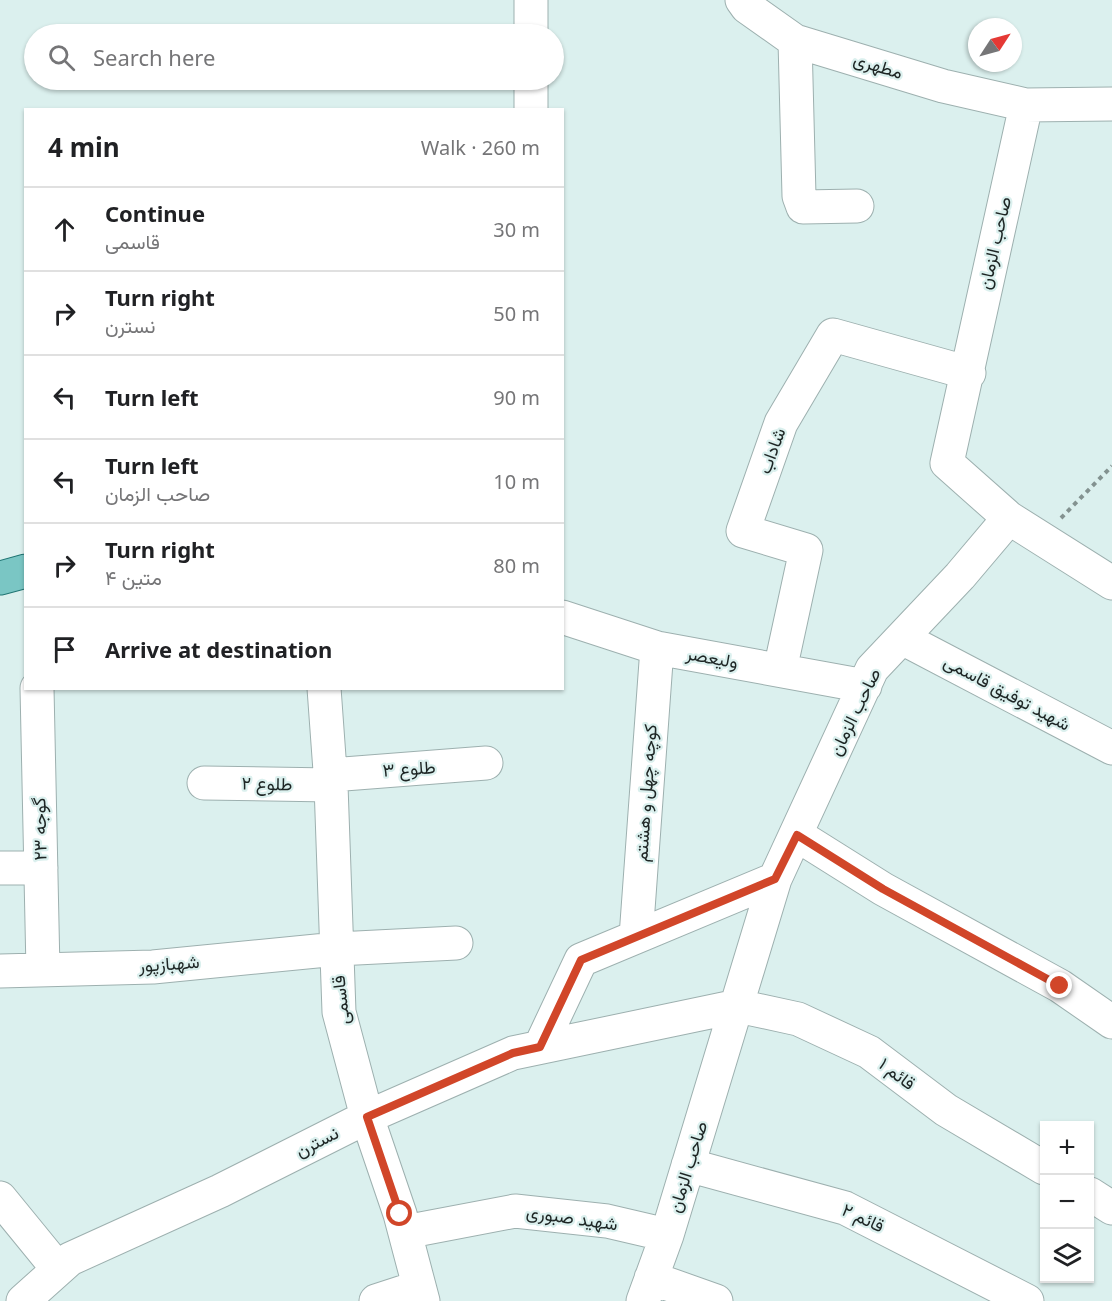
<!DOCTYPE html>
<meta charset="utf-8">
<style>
body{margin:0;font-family:"Noto Sans",Vazirmatn,sans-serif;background:#f2f2f2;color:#202124}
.controls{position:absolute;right:18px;bottom:18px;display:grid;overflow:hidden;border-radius:0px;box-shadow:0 2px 4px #0004}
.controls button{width:54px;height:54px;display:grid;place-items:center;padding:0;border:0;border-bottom:2px solid #e0e0e0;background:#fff;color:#202124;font:30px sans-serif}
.compass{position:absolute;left:968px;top:18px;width:54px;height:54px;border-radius:50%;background:#fff;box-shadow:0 2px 4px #0004;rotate:54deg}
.stop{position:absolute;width:18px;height:18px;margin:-14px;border:4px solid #d14629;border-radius:50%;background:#fff}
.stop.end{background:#d14629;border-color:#fff;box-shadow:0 2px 6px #0008}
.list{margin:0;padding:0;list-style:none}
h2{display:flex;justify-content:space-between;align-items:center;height:78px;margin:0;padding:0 24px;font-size:26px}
h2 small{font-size:20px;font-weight:400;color:#757577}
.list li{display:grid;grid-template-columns:39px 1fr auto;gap:18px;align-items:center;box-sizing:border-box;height:84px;padding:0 24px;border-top:2px solid #e0e0e0}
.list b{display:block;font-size:22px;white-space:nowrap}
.list p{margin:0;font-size:20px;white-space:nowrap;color:#757577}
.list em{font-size:20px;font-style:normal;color:#757577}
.icon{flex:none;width:33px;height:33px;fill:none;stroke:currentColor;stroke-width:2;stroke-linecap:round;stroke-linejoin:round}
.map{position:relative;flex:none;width:1112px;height:1301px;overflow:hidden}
.search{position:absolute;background:#fff;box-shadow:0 2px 4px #0004;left:24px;top:24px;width:540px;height:66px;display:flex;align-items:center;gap:15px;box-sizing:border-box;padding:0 21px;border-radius:33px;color:#757577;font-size:22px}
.panel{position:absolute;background:#fff;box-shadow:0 2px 4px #0004;left:24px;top:108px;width:540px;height:582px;border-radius:0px}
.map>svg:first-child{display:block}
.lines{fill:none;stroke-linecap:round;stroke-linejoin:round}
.minor-casing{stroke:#9db0af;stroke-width:35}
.major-casing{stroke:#207573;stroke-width:35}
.path{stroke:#839290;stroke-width:4;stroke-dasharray:4.5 4.5;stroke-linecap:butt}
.minor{stroke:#fff;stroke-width:33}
.major{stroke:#7ac6c4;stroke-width:33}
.route{stroke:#d14629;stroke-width:8}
.labels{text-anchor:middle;stroke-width:4.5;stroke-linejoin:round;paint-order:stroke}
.street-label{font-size:18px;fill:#1d2524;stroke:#dbf0ee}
</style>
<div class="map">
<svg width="1112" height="1301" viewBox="0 0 1112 1301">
<rect width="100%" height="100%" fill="#dbf0ee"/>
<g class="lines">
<defs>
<path id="minor" d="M742,0L747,7L795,41L943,86L1026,105L1112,104
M531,34V0
M795,41L799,196L803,207L857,206
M531,80V110
M1026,105L947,463L1009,518L1112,583
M562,617L657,648L865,686
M902,638L1112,748
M780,670L806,550L743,531L781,423L833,335L969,373
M37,688L43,970
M324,688L331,785L339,1012L367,1117L400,1214L423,1301
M331,775L486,763
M204,783L331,785
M797,835L883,889L1060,986L1112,1022
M0,868H41
M636,937L657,648
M0,971L153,967L337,949L456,943
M540,1047L581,960L775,879
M688,1165L845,1208L1027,1301
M1090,1194L1112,1208
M0,1198L58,1269
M405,1232L515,1211L607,1221L667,1235
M651,1278L716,1301
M23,1301L70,1259L220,1191L367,1117L513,1053L738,1006L798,1019L869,1052L946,1110L1044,1168
M376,1301L419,1287
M643,1301L667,1235L775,879L872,669L960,576L1009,518"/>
<path id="major" d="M0,578L26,571"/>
</defs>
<!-- minor casing -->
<use href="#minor" class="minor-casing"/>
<!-- major casing -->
<use href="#major" class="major-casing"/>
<!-- path -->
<path class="path" d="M1061,518L1112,466"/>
<!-- minor -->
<use href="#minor" class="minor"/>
<!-- major -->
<use href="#major" class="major"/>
</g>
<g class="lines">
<!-- route -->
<path class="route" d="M400,1214L367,1117L513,1053L540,1047L581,960L775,879L797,835L883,889L1060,986"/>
</g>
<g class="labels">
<!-- street labels -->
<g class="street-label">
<text transform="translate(878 66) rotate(17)" y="6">مطهری</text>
<text transform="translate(995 243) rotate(-77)" y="6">صاحب الزمان</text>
<text transform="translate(772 451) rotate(-70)" y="6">شاداب</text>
<text transform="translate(712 658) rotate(10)" y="6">ولیعصر</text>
<text transform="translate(1007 693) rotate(28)" y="6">شهید توفیق قاسمی</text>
<text transform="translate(855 712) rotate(-64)" y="6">صاحب الزمان</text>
<text transform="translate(409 769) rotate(-4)" y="6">طلوع ۳</text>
<text transform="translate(267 784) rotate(1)" y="6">طلوع ۲</text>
<text transform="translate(646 793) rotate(-86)" y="6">کوچه چهل و هشتم</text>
<text transform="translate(40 829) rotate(-91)" y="6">گوجه ۲۳</text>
<text transform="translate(169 964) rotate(-4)" y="6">شهبازپور</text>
<text transform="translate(341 1000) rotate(-96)" y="6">قاسمی</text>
<text transform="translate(897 1074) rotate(37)" y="6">قائم ۱</text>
<text transform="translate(317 1142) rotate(-27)" y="6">نسترن</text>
<text transform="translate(688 1167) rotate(-73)" y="6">صاحب الزمان</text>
<text transform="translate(572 1218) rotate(8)" y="6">شهید صبوری</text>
<text transform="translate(863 1218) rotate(25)" y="6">قائم ۲</text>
</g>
</g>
</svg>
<div class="controls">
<button>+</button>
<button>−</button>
<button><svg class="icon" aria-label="layers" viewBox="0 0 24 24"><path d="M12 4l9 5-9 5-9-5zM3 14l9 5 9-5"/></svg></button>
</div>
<svg class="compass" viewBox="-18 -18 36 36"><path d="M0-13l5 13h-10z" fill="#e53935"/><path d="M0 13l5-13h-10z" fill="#757577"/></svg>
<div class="stop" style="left:400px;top:1214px"></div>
<div class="stop end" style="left:1060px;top:986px"></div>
<div class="search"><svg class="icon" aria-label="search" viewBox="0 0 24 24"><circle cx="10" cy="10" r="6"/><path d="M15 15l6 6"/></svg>Search here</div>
<section class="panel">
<h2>4 min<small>Walk · 260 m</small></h2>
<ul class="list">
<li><svg class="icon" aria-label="ahead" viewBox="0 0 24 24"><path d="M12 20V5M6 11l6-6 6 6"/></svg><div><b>Continue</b><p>قاسمی</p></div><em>30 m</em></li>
<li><svg class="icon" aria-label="right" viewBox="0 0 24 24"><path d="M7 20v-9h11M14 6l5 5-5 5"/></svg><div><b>Turn right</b><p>نسترن</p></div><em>50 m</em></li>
<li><svg class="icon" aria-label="left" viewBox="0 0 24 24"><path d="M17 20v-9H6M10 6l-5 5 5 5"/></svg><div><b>Turn left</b></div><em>90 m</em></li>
<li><svg class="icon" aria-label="left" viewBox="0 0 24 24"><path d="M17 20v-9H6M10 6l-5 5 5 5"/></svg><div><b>Turn left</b><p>صاحب الزمان</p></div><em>10 m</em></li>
<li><svg class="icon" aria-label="right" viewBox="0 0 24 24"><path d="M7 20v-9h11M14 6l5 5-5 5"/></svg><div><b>Turn right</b><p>متین ۴</p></div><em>80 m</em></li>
<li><svg class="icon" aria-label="arrive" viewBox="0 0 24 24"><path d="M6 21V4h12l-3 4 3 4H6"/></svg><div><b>Arrive at destination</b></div></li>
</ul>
</section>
</div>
